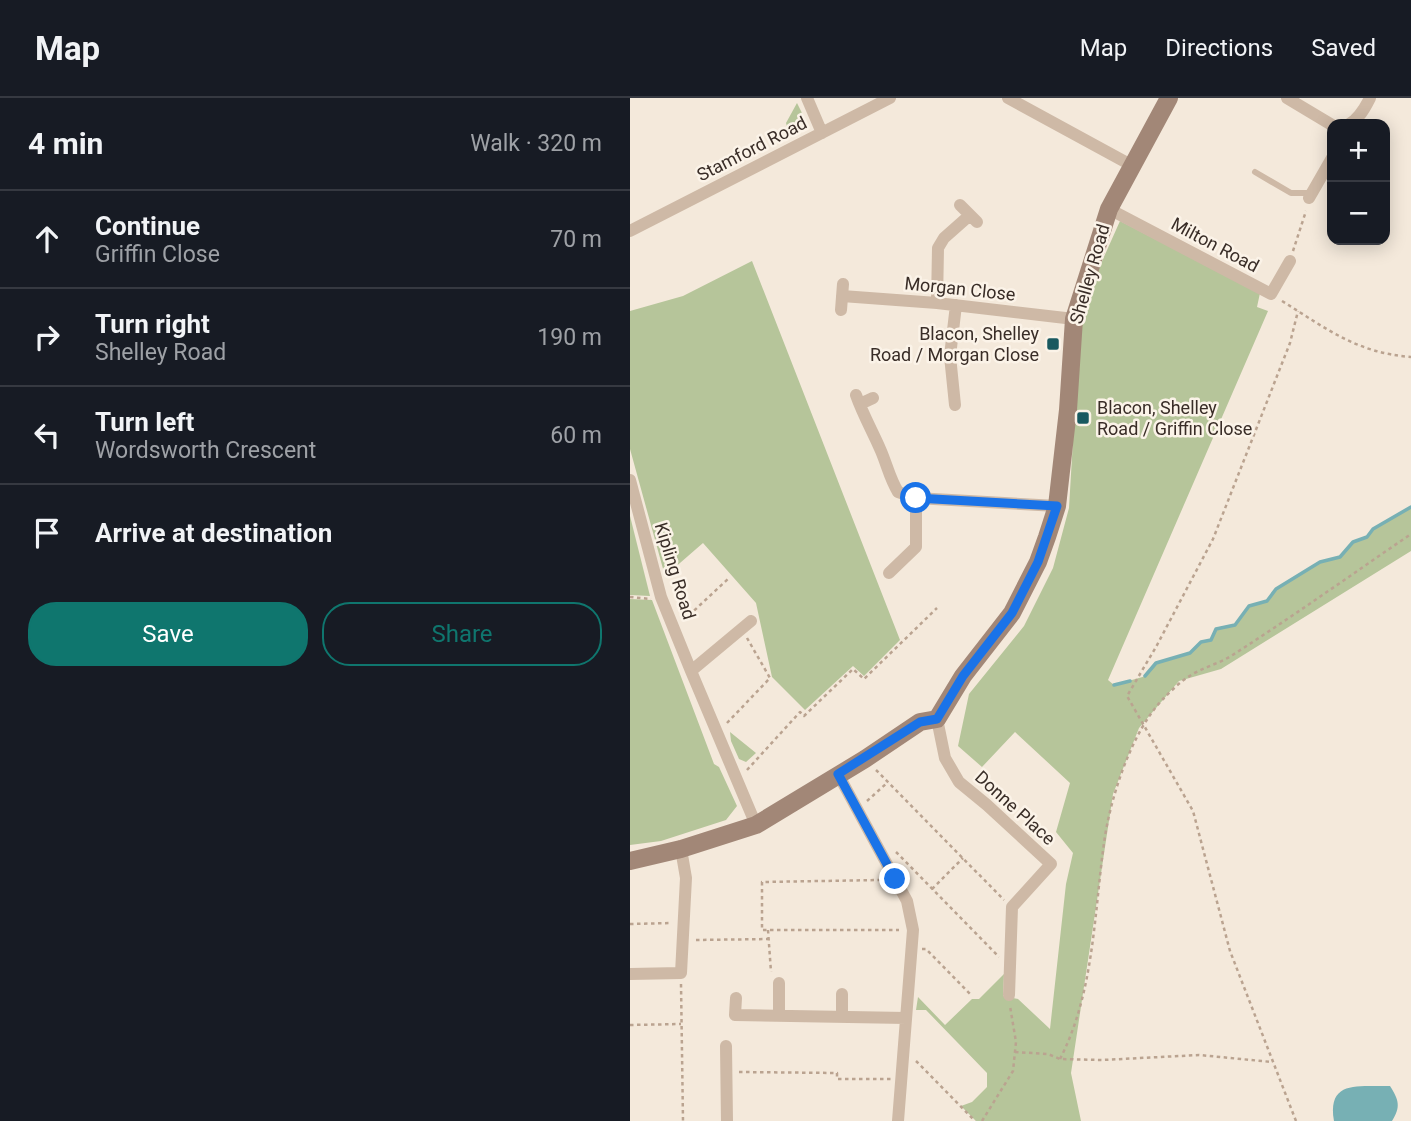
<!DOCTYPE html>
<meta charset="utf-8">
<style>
body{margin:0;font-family:Roboto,sans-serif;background:#20242c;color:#f1f3f6}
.controls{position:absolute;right:21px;top:21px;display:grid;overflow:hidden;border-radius:14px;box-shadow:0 4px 18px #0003}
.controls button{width:63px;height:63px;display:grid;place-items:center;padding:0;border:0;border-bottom:2px solid #363941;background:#171b24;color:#f1f3f6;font:35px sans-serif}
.stop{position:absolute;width:21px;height:21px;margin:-16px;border:5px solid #1a73e8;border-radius:50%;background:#fff}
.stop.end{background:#1a73e8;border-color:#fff;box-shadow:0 2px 7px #0008}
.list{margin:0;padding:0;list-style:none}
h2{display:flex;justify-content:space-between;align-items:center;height:91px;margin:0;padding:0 28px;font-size:30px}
h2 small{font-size:23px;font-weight:400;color:#9ea1a6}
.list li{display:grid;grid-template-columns:46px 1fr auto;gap:21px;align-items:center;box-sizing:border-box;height:98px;padding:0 28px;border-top:2px solid #363941}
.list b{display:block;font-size:26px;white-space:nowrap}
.list p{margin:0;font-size:23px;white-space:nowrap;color:#9ea1a6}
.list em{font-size:23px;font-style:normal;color:#9ea1a6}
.actions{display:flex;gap:14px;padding:21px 28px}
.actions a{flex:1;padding:16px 0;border:2px solid #0f766e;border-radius:28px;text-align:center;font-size:24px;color:#0f766e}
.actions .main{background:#0f766e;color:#fff}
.icon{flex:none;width:38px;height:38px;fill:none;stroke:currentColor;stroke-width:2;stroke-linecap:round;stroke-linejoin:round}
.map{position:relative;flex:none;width:781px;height:1023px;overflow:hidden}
header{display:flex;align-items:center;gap:42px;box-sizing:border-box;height:98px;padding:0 35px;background:#171b24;border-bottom:2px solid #363941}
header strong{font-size:33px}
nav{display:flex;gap:38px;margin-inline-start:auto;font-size:24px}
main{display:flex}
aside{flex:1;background:#171b24}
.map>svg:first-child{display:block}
.green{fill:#b6c59a}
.water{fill:#77b0b4}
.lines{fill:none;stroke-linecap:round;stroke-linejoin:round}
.stream{stroke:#77b0b4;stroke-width:3.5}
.path{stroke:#baa390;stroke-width:2.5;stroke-dasharray:3.5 3.5;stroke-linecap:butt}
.lane{stroke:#ceb9a6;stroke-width:6}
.street{stroke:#ceb9a6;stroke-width:12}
.secondary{stroke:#a28777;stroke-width:18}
.route{stroke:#1a73e8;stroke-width:9}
.poi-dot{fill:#19595f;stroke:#fbf3e8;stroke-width:2.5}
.labels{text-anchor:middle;stroke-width:5;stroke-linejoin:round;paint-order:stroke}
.street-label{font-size:18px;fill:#392d27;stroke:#fbf3e8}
.poi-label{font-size:18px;fill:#392d27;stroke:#fbf3e8;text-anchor:end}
</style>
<header>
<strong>Map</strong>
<nav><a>Map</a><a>Directions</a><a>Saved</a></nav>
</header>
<main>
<aside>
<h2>4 min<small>Walk · 320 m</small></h2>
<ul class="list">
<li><svg class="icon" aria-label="ahead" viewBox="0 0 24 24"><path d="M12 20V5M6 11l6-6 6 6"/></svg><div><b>Continue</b><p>Griffin Close</p></div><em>70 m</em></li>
<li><svg class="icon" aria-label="right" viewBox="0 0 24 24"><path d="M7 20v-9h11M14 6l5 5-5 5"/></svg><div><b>Turn right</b><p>Shelley Road</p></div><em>190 m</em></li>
<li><svg class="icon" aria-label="left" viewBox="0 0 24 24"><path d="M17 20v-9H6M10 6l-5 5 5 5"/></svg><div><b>Turn left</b><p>Wordsworth Crescent</p></div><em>60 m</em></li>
<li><svg class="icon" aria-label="arrive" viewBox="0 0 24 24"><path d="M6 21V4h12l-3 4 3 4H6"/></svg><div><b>Arrive at destination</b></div></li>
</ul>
<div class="actions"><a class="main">Save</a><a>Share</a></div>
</aside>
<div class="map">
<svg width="781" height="1023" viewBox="0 0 781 1023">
<rect width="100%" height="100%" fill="#f4e9db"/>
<!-- green -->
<path class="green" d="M167,5L176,23L170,34L160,39L156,25Z
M490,123L630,195L627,209L638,213L478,582L484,587L516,578L526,565L560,555L571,544L581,542L586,531L605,527L619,508L636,503L646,491L690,464L710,459L723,444L737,439L743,431L781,409V453L591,571L549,583L509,630L483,696L441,975L451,1023H346L331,1008L342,1004L357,989V975L296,912H286L288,899L315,927L342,901H349L374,876L373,898L388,901L420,931L436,786L443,755L426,734L440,685L385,634L352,669L328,648L339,596L394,528L423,470L439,410L450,223L469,170Z
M122,163L270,542L234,578L223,568L175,612L142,579L126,505L73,445L35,478L0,351V213L53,198Z
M0,418L20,498L0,497Z
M0,501L22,502L84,666L89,669L107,708L96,722L31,743L0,747Z
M100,634L126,655L116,664L109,661L101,643Z"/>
<!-- water -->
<path class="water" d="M760,988C769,1002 771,1009 762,1023H704C697,981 729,989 760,988Z"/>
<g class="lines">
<!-- stream -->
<path class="stream" d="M515,578L526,565L560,555L571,544L581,542L586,531L605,527L619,508L637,503L646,491L690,464L710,459L723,444L737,439L743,431L781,409
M484,587L500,583"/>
<!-- path -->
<path class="path" d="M663,153L676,113
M652,203C697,231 727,255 781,259
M0,499L21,501
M54,522L99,480
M97,625L140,580L117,540
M117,672L170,614L174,618L223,571L234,581L307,510
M246,672L374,802
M237,703L258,684
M266,754L369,859
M251,782L132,784V832H269
M302,791L333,760
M0,826L42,825
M138,832L141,874
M66,842L139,841
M292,851H296L342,898
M51,886L53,1023
M0,927L51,926
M385,954L418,956L430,961L472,962L569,957L642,964
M430,961C464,895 464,817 474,745C480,700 502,632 534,600C541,593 550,584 558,579C571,570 588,566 601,558C662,519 721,477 781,436
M286,963L345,1023
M109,974L207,975V981H261
M352,1023L383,973L386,944L380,908
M666,1023L600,853L563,713L497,598L526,549L583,441L660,245L668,213"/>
<!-- lane -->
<path class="lane" d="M625,74L661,95H680"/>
<!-- street -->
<path class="street" d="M177,0L192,35
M378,0L501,67
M657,0L702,27
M719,26C729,21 735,10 740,0
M679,100L702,60
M330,107L347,124
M479,111L641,196L660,163
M0,133L260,0
M212,198L307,205L444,221
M307,205L308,150L314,140L340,117
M211,212L213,186
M226,297C233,317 243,334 251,353C257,367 260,381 268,394L286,400L427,408
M230,306L243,300
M325,307L320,258L326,207
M0,382L31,499L61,573
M259,475L286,449V400
M121,523L61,573L126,727
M307,621L315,660L329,684L357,707L421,766L382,809L379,897
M208,676L277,803L283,832L268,1023
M0,876L51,875L56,780L51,751
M149,885V918
M212,896V919
M106,900L105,917L276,920
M96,948L97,1023"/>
<!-- secondary -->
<path class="secondary" d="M0,763L51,751L126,727L235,661L290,624L307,621L333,578L382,515L408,464L417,439L427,408L438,312L444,221L479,111L539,0"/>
</g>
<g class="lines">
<!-- route -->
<path class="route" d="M265,781L208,676L290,624L307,621L333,578L382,515L408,464L427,408L286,400"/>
</g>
<!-- markers -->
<g class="poi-dot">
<rect x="416" y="239" width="14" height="14" rx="3.5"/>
<rect x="446" y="313" width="14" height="14" rx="3.5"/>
</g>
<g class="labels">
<!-- street labels -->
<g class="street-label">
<text transform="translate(122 51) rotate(-27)" y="6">Stamford Road</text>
<text transform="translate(585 147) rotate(28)" y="6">Milton Road</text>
<text transform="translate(460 176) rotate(-74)" y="6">Shelley Road</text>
<text transform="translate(330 191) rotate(6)" y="6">Morgan Close</text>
<text transform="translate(45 473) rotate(73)" y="6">Kipling Road</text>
<text transform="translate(385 710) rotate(42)" y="6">Donne Place</text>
</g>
<!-- poi labels -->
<g class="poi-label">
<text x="409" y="242">Blacon, Shelley<tspan x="409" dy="21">Road / Morgan Close</tspan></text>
<text x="467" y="316" text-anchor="start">Blacon, Shelley<tspan x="467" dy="21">Road / Griffin Close</tspan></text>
</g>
</g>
</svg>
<div class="controls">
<button>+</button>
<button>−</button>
</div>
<div class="stop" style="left:286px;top:400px"></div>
<div class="stop end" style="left:265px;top:781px"></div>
</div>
</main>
